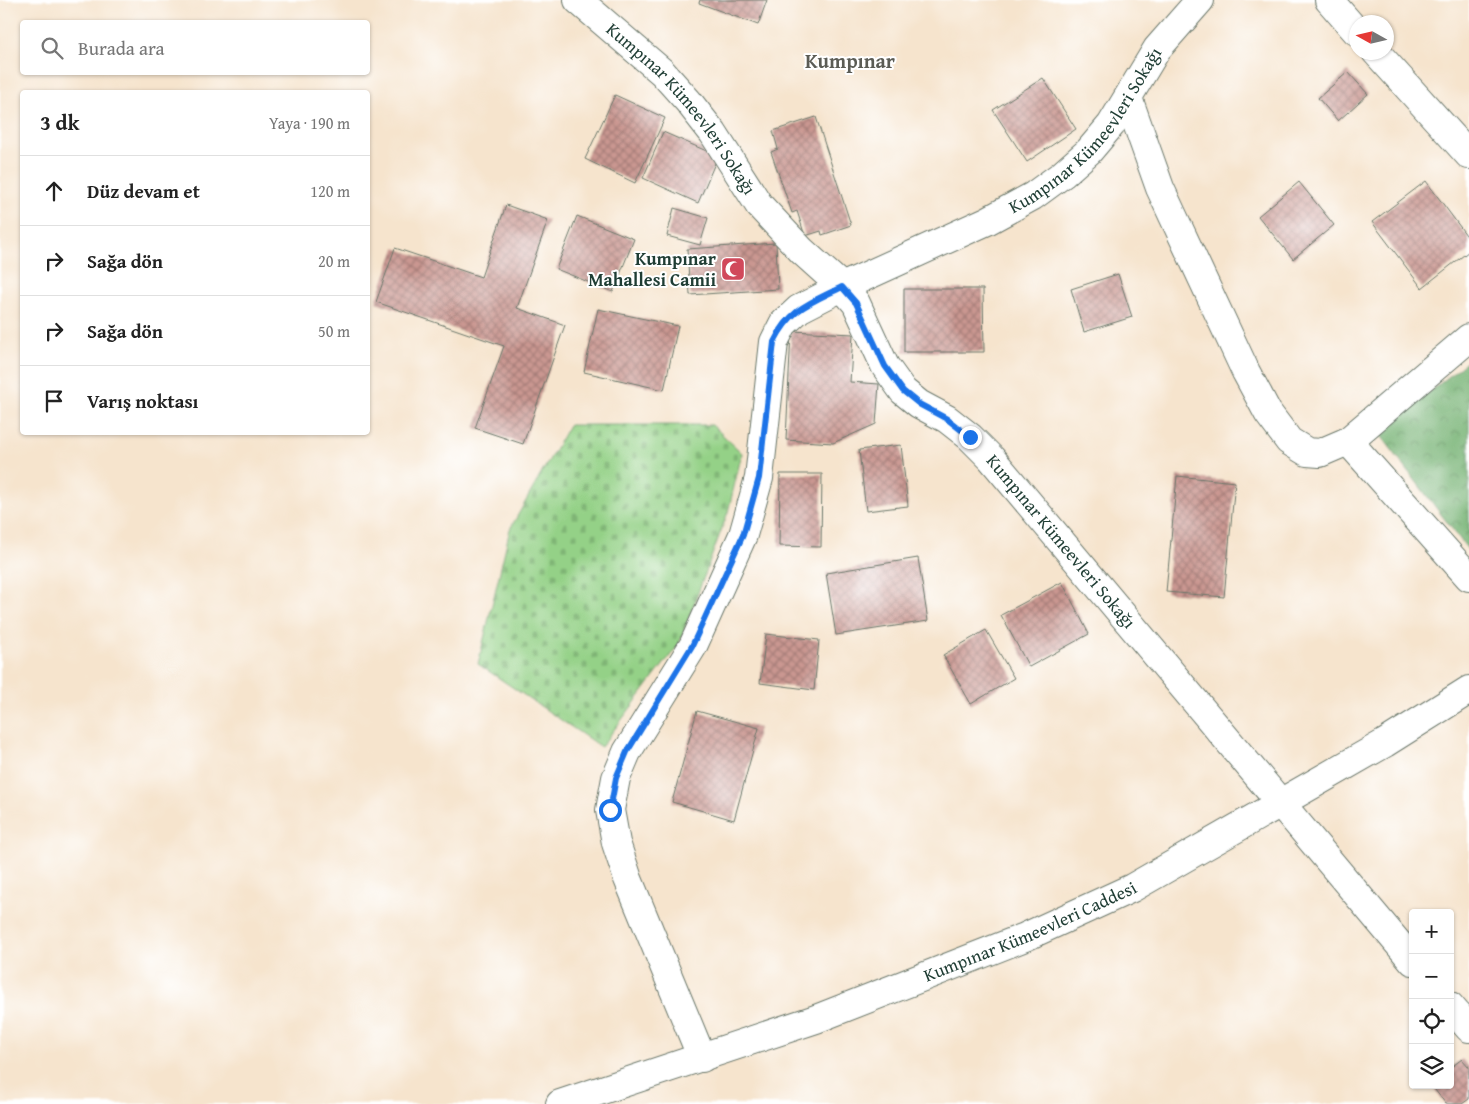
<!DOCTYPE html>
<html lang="tr">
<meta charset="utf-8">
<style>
body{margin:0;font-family:"Gentium Book Plus",serif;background:#f6f6f6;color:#222}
.controls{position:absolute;right:15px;bottom:15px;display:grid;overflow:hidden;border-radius:5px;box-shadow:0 1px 4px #0004}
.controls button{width:45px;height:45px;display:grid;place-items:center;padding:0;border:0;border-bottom:1px solid #e0e0e0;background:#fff;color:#222;font:25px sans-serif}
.compass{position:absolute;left:1349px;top:15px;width:45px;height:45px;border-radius:50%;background:#fff;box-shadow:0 1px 4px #0004;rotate:278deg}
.stop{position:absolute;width:15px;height:15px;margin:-11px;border:4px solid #1a73e8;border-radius:50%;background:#fff}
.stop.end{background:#1a73e8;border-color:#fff;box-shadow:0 1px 5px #0008}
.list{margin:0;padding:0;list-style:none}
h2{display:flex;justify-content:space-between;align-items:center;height:65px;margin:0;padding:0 20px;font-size:21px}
h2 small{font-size:16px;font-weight:400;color:#767676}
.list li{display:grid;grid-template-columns:32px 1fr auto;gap:15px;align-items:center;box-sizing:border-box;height:70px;padding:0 20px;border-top:1px solid #e0e0e0}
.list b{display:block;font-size:19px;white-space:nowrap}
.list em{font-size:16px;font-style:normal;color:#767676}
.icon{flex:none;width:28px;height:28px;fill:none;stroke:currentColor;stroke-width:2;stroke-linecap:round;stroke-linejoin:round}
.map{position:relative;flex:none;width:1469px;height:1104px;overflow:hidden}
.search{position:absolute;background:#fff;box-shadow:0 1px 4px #0004;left:20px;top:20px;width:350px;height:55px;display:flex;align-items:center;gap:12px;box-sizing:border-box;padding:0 18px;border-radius:5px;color:#767676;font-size:19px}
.panel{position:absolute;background:#fff;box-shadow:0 1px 4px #0004;left:20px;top:90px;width:350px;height:345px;border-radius:5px}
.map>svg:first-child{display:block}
.forest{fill:url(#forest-crowns);stroke:#4b7854}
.cemetery{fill:url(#cemetery-stones);stroke:#5a875e}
.building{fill:url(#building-cross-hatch)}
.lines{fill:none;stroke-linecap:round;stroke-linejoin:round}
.minor-casing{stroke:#6a776a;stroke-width:30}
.minor{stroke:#fff;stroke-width:28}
.route{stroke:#1a73e8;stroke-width:6}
.labels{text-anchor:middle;stroke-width:4;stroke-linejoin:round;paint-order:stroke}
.street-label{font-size:18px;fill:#1f3d34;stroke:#fff}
.poi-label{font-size:18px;font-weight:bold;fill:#1f3d34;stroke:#fff;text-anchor:end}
.quarter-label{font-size:20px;font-weight:bold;fill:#5b5c55;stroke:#fff}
</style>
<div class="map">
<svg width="1469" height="1104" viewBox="0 0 1469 1104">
<defs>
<pattern id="forest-crowns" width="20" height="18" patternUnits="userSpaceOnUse" patternTransform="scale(1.25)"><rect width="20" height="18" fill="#77b374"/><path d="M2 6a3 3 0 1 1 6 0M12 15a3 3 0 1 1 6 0" fill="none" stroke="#619360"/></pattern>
<pattern id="cemetery-stones" width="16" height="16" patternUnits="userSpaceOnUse" patternTransform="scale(1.25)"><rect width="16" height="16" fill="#94d187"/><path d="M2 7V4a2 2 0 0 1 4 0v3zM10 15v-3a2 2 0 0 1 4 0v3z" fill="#7fb475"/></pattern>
<pattern id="building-cross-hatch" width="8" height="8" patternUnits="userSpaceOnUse" patternTransform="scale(1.25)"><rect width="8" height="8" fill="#ca9791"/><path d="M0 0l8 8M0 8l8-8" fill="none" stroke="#a37c77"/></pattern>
</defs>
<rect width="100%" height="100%" fill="#fff"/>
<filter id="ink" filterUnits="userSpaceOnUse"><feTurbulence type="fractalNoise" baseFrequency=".02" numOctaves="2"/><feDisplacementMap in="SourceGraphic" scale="10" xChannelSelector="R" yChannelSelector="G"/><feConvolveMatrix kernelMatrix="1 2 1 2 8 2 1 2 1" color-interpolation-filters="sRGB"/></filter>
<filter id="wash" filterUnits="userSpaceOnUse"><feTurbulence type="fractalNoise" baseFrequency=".0096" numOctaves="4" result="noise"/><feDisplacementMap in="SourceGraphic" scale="20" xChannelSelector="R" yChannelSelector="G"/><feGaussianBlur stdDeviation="1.12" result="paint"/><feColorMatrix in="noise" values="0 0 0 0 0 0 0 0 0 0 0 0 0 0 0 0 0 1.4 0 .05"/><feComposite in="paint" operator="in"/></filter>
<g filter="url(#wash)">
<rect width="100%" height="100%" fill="#f6e4cd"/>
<!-- forest -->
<path class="forest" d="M1469,360V551L1379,433Z"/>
<!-- cemetery -->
<path class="cemetery" d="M569,425H712L742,453L728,512L679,644L601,747L478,664L510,529Z"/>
<g id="blocks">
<!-- building -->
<path class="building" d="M700,0H767L758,25L699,3Z
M1348,72L1368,94L1338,121L1318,98Z
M1043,78L1076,129L1027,162L993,110Z
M615,95L665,118L635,183L585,159Z
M816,117L851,225L822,235L821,231L805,236L797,211L792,213L771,152L778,149L773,131Z
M663,132L718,156L698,203L643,178Z
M1426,181L1469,239V251L1422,288L1372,222Z
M1299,182L1334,225L1293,259L1258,216Z
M506,205L548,220L517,308L565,325L523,444L475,428L504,346L376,302L395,248L481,277Z
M674,208L708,218L700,245L667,236Z
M577,216L634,239L613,292L556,269Z
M776,243L778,289L690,295L687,249Z
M1118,274L1132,317L1084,332L1071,289Z
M904,289H983L984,352H904Z
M598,309L678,326L664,390L584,372Z
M791,331L853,334L850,382L879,384L876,424L833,443L786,440Z
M901,445L908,506L866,511L859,450Z
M780,474H822L821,547L779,546Z
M1177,476L1235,482L1224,597L1166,592Z
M918,558L928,621L836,635L826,573Z
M1062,582L1089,634L1029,667L1001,615Z
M986,630L1014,678L971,704L943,655Z
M766,634L819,640L814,690L760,683Z
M697,711L759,728L734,820L672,802Z
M1462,1059L1469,1067V1099L1462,1104H1446L1431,1085H1450V1068Z"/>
</g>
</g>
<g filter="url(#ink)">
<use href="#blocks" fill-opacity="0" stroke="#6a776a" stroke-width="1"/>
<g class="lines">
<defs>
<g id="minor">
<path id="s1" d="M578,0L662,72L688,101L713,133L759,205L802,251L842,287L856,303L885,366L903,391L919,404L947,419L970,437L991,458L1413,961"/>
<path d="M1329,0L1356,31"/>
<path d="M1376,52L1469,155"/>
<path d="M1128,98L1160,188L1246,372L1268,413L1289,441L1307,452L1320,453L1348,441L1469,338"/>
<path d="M1348,441L1469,577"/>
<path d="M1450,1006L1469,1028"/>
<path id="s2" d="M702,1058L628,879L616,843L610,810L616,778L627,752L693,646L743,535L759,478L774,342L783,324L799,309L842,287L987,221L1033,196L1063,174L1089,151L1111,125L1157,49L1200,0"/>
<path id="s3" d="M560,1104L816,1019L1025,937L1132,888L1385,743L1469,690"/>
</g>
</defs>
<!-- minor casing -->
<use href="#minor" class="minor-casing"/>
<!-- minor -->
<use href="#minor" class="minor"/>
</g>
</g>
<g class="lines" filter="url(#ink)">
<!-- route -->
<path class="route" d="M610,810L616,778L627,752L692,646L743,535L759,478L774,342C791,308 810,303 842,287L856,303L885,366L903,391L919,404L947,419L970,437"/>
</g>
<!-- icons -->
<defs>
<symbol id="mosque-square" viewBox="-11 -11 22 22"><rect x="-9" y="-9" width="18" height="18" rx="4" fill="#d1495b" stroke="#fff"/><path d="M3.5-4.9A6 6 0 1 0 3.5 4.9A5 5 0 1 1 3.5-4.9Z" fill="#fff"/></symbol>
</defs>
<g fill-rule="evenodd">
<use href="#mosque-square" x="719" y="255" width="28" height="28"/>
</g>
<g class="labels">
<!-- street labels -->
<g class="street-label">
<text dy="6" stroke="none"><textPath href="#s1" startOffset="151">Kumpınar Kümeevleri Sokağı</textPath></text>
<text dy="6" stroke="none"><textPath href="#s2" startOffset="1155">Kumpınar Kümeevleri Sokağı</textPath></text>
<text dy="6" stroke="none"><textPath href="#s1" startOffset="734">Kumpınar Kümeevleri Sokağı</textPath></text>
<text dy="6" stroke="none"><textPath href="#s3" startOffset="501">Kumpınar Kümeevleri Caddesi</textPath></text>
</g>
<!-- poi labels -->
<g class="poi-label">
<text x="716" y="265">Kumpınar<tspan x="716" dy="21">Mahallesi Camii</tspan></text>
</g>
<!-- quarter labels -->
<g class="quarter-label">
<text x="850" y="68">Kumpınar</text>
</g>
</g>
</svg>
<div class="controls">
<button>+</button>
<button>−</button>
<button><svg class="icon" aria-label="locate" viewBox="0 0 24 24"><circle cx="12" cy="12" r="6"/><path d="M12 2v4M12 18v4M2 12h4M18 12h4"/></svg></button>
<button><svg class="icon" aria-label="layers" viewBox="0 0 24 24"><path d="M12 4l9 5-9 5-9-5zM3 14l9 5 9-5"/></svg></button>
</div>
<svg class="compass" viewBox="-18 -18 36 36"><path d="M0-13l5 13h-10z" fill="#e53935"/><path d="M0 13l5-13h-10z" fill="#767676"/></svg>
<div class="stop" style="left:610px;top:810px"></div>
<div class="stop end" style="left:970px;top:437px"></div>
<div class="search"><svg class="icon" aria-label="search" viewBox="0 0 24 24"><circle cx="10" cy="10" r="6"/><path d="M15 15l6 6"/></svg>Burada ara</div>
<section class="panel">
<h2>3 dk<small>Yaya · 190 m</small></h2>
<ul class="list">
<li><svg class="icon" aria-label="ahead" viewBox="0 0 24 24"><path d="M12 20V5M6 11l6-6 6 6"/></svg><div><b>Düz devam et</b></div><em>120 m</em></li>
<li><svg class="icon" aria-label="right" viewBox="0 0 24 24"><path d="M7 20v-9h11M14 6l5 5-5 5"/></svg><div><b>Sağa dön</b></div><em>20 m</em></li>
<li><svg class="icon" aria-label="right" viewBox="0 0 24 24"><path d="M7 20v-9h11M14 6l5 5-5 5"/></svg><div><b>Sağa dön</b></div><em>50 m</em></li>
<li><svg class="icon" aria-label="arrive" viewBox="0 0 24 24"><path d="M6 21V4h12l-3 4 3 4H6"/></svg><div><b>Varış noktası</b></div></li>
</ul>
</section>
</div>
